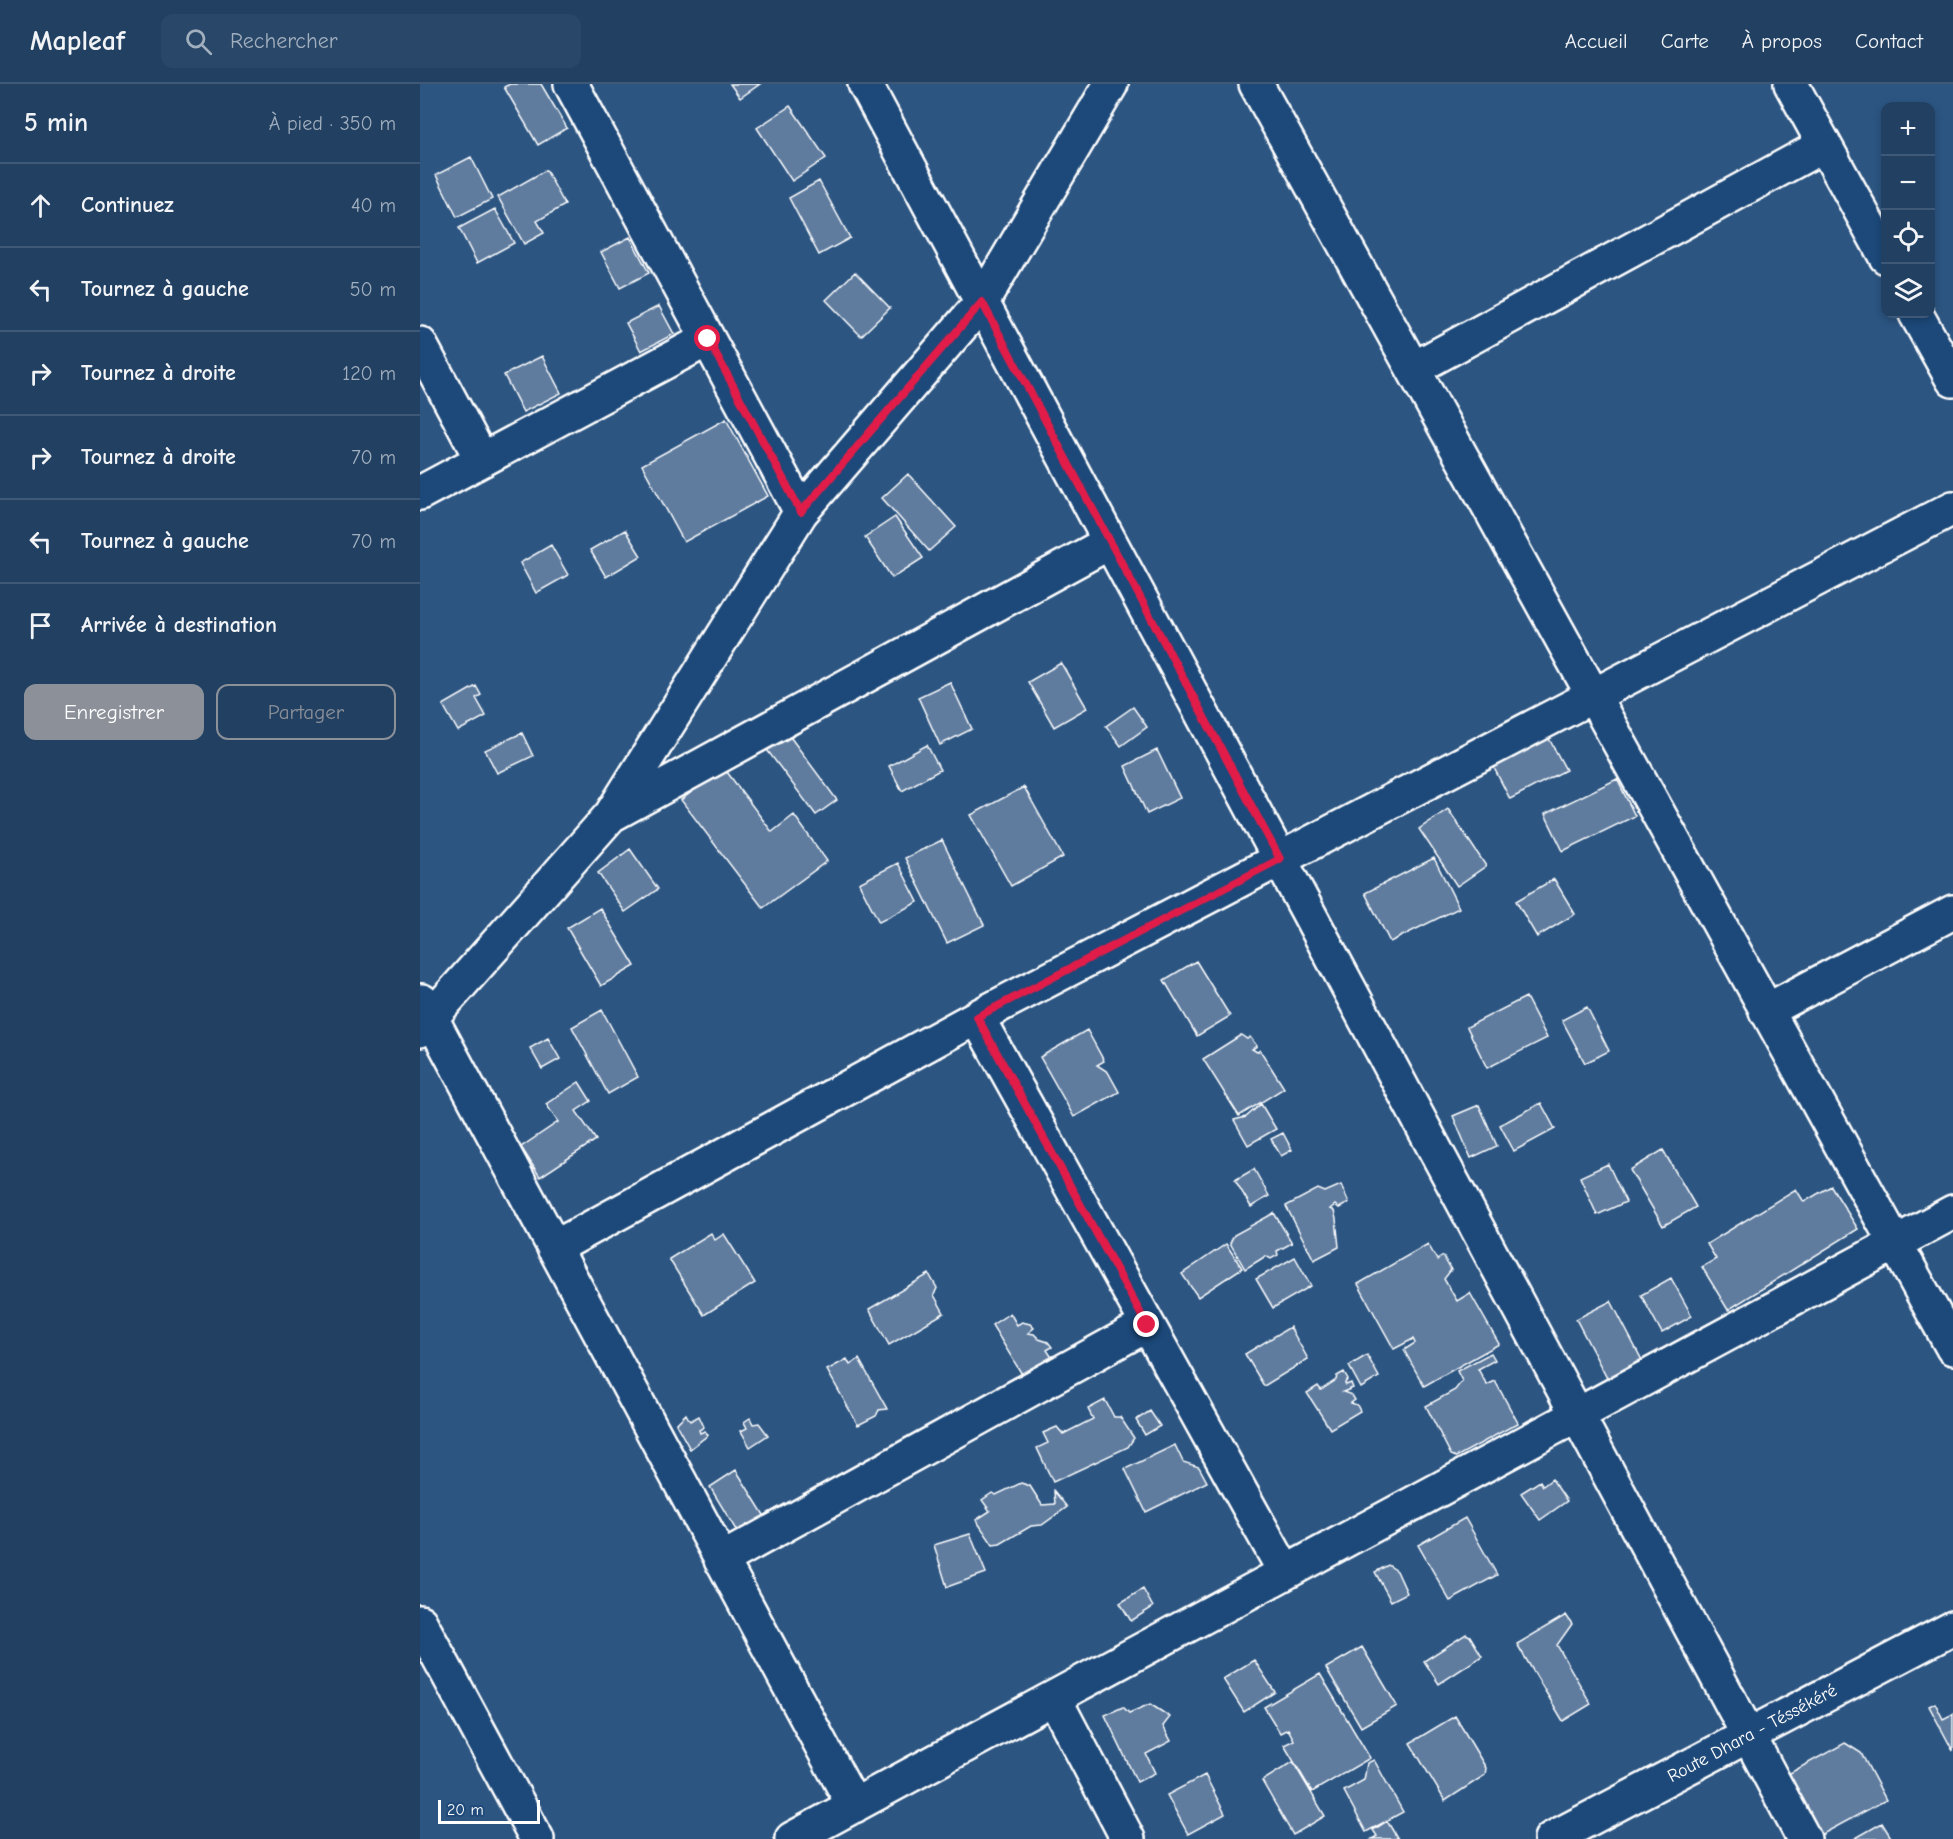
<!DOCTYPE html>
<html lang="fr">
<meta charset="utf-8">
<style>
body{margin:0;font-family:"Comic Neue",sans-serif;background:#294768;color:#f1f3f6}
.controls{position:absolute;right:18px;top:18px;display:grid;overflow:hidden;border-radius:12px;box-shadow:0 3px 9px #0003}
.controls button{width:54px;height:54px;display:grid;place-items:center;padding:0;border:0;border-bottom:2px solid #3e5977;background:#214062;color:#f1f3f6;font:30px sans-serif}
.scale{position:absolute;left:18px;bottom:15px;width:102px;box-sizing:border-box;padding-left:6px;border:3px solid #fff;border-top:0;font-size:16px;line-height:21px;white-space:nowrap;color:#fff;-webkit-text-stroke:4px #1f4a7a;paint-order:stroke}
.stop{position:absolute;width:18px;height:18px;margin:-14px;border:4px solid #e11d48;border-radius:50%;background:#fff}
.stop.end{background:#e11d48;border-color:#fff;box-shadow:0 2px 6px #0008}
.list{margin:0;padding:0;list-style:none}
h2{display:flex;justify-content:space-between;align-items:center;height:78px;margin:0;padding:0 24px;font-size:26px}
h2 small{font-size:20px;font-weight:400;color:#a2afbe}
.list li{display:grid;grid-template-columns:39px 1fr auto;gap:18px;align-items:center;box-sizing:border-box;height:84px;padding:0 24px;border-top:2px solid #3e5977}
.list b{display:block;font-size:22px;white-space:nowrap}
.list em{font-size:20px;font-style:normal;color:#a2afbe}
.actions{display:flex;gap:12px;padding:18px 24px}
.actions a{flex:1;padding:14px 0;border:2px solid #8c9099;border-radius:12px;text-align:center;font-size:21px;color:#8c9099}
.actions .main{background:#8c9099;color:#fff}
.icon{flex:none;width:33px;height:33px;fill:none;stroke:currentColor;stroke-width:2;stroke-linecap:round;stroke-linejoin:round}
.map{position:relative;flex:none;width:1533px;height:1755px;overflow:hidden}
header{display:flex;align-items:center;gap:36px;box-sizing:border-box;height:84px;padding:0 30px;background:#214062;border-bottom:2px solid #3e5977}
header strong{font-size:28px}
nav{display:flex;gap:33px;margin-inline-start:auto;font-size:21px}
.search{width:420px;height:54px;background:#294768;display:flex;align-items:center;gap:15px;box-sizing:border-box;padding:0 21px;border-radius:12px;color:#a2afbe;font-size:22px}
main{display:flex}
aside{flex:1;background:#214062}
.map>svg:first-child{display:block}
.building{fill:#5e7c9f;stroke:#fff;stroke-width:1.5}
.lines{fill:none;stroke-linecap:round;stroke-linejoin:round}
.street-casing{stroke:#fff;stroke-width:38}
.secondary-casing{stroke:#fff;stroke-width:38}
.street{stroke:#1f4a7a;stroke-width:33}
.secondary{stroke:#1f4a7a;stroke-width:33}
.route{stroke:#e11d48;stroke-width:8}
.labels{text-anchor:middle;stroke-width:5;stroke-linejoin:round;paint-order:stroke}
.street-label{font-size:18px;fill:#fff;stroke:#1f4a7a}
</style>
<header>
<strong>Mapleaf</strong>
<div class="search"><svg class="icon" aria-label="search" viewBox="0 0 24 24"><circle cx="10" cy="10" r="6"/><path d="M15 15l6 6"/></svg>Rechercher</div>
<nav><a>Accueil</a><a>Carte</a><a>À propos</a><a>Contact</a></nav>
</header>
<main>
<aside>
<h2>5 min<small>À pied · 350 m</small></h2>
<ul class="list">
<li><svg class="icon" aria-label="ahead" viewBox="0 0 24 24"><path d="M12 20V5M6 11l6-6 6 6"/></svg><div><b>Continuez</b></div><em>40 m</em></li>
<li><svg class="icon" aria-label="left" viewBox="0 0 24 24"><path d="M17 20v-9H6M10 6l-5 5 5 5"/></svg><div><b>Tournez à gauche</b></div><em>50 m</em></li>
<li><svg class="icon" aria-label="right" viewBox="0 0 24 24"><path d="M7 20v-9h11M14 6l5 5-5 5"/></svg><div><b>Tournez à droite</b></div><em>120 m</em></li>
<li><svg class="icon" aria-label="right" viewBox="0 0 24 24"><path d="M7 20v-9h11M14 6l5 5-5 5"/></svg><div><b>Tournez à droite</b></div><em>70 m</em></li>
<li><svg class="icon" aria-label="left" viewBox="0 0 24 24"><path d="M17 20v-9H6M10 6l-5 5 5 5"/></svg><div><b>Tournez à gauche</b></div><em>70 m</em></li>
<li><svg class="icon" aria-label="arrive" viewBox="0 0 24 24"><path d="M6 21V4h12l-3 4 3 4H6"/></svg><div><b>Arrivée à destination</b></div></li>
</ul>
<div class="actions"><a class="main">Enregistrer</a><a>Partager</a></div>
</aside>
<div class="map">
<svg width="1533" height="1755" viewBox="0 0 1533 1755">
<rect width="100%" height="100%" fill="#2c5582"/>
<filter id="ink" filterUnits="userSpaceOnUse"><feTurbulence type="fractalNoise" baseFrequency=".0167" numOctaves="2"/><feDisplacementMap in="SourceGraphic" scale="12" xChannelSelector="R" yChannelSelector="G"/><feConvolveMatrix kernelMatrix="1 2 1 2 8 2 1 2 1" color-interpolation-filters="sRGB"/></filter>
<g filter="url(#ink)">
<!-- building -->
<path class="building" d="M90,0H121L147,44L118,61L84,3Z
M310,0H340L320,14Z
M370,22L406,74L372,97L337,44Z
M51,73L72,115L37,133L16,91Z
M126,86L145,121L117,137L124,149L104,160L78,113Z
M399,97L430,154L399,171L369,114Z
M75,125L94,159L57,179L39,144Z
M210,153L229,189L200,204L181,168Z
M435,188L470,224L441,252L406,216Z
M239,222L254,250L221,267L206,239Z
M122,272L141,309L103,328L84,291Z
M306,335L348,412L264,458L222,381Z
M488,390L536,443L509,467L462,414Z
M475,433L503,474L472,494L445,453Z
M205,446L221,472L186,493L170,466Z
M131,461L148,491L116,509L100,479Z
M641,579L667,624L634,643L608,598Z
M530,598L552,645L520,661L498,613Z
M56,602L61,611L56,614L66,632L38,647L23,621Z
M713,623L727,643L701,662L686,642Z
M365,646L417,716L396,731L344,662Z
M102,649L113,672L77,689L65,666Z
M1127,651L1146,686L1090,715L1072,680Z
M507,661L520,686L482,707L469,682Z
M737,666L760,714L727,730L705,682Z
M304,684L352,748L374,731L407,777L343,824L261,716Z
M1197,695L1215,732L1143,767L1125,730Z
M604,703L643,773L591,802L551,731Z
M1028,725L1066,782L1037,802L999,745Z
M522,756L564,841L527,859L485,774Z
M210,765L238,805L205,828L178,789Z
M1014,774L1039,824L970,858L945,809Z
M478,779L498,818L459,838L439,799Z
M1134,795L1155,830L1117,853L1096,817Z
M180,824L215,882L181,902L147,844Z
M776,877L810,932L777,952L744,896Z
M1106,913L1127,954L1067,984L1047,943Z
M1167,923L1189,967L1165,979L1142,936Z
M182,926L218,993L188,1010L152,943Z
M667,946L684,977L677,981L688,988L699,1008L654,1033L620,973Z
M821,951L827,955L830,953L837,962L832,965L837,968L840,966L864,1004L819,1032L783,975Z
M128,954L140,975L122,985L110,964Z
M159,998L171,1017L156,1027L176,1056L120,1093L101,1063L138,1038L126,1020Z
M1121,1019L1135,1045L1094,1067L1080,1041Z
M841,1020L856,1045L828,1061L814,1036L826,1033Z
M1059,1021L1077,1062L1051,1074L1033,1032Z
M863,1049L872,1066L861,1072L851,1055Z
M1243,1066L1276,1123L1243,1142L1210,1086Z
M1188,1080L1206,1118L1177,1131L1160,1093Z
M834,1085L849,1112L831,1123L815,1096Z
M921,1101L929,1119L919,1124L915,1121L910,1125L914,1127L916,1135L919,1163L894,1176L866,1122L898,1105L905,1108Z
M1411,1102L1438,1145L1308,1226L1282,1183L1296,1175L1287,1160L1376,1105L1384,1118Z
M854,1129L872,1159L857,1167L858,1171L851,1175L846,1172L825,1185L810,1159L814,1151Z
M291,1149L295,1156L304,1150L335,1199L284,1231L249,1175Z
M806,1160L822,1184L778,1213L762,1190Z
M1008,1160L1017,1176L1023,1172L1031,1186L1024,1195L1037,1217L1050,1209L1079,1260L1004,1302L984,1266L995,1259L993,1255L974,1265L938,1200Z
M875,1173L891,1202L853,1224L836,1195Z
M509,1190L517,1204L514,1211L524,1229L469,1261L449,1225Z
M1251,1194L1272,1232L1242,1249L1221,1211Z
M1191,1217L1225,1282L1190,1300L1156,1235Z
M590,1229L597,1241L602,1238L610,1240L614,1244L608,1249L614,1250L619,1255L628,1258L632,1263L627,1266L635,1278L606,1297L572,1241Z
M870,1243L888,1275L844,1302L825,1270Z
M1071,1269L1075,1276L1058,1285L1067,1301L1075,1297L1098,1339L1036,1373L1031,1371L1006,1322L1035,1306L1042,1297L1037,1287Z
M947,1271L959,1293L941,1304L929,1282Z
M427,1275L430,1281L439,1275L467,1325L459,1326L456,1332L438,1341L407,1286Z
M924,1288L928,1295L925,1299L926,1301L931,1299L933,1304L923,1308L932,1311L935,1316L931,1319L937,1321L940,1327L910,1345L887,1309L898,1302L901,1306L916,1296L917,1292Z
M685,1316L694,1333H700L714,1354L708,1363L633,1398L617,1364L628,1359L623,1349L637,1343L643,1350L673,1335L668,1325Z
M730,1327L740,1342L725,1351L716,1336Z
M266,1330L270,1337L279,1332L284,1343L279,1346L280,1349L285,1347L288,1351L270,1365L256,1340Z
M330,1334L333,1340L339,1339L348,1351L330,1363L321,1347L327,1344L324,1338Z
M755,1361L763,1378L779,1383L787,1398L726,1428L705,1385Z
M316,1386L349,1439L322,1456L290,1403Z
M1132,1395L1147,1417L1120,1436L1101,1409L1120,1397L1123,1402Z
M601,1399L610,1402L622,1421L635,1420L634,1407L647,1423L622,1441L611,1442L580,1460L573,1461L556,1436L570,1427L562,1416L572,1409L576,1411Z
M1045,1434L1077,1491L1030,1517L998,1461Z
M550,1450L566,1489L527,1503L514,1461Z
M968,1481L977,1487L987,1509L971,1517L955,1488Z
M723,1505L733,1523L711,1537L700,1519Z
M1146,1531L1152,1540L1137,1561L1171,1620L1143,1637L1097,1560Z
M1046,1550L1050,1552L1062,1572L1019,1600L1004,1577Z
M942,1563L977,1622L941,1643L906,1584Z
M834,1576L855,1608L824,1628L803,1595Z
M900,1590L950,1674L892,1708L864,1661L874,1656L868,1645L860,1649L844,1623Z
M1515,1619L1523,1635L1533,1630V1667L1509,1622Z
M730,1620L750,1633L743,1642L751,1657L726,1670L735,1689L717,1698L685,1631L703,1623L709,1629Z
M1035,1632L1066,1684L1065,1691L1025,1717L990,1659Z
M1425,1659L1441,1669L1466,1716L1401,1751L1368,1690Z
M954,1676L983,1728L946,1748L924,1707L944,1696L947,1679Z
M873,1678L905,1732L873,1751L842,1697Z
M785,1691L805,1730L768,1750L747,1711Z
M967,1737L978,1755H952L957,1752L953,1746Z
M1462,1739L1472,1755H1434Z"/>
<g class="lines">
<defs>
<path id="street" d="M151,0L381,428
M445,0L1384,1755
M836,0L1533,1264
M1371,0L1466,173
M1496,230L1533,296
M0,260L62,376
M993,285L1404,61
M0,409L288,255
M193,730L690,458
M2,917L434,1722
M1346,927L1533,828
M557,933L865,1488
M0,946L191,731L381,428L562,218L691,0
M134,1164L557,933L1533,424
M301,1476L727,1241
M0,1538L117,1755
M634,1614L708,1755
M372,1755L1533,1128"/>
<path id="secondary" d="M1131,1755L1533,1544"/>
</defs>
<!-- street casing -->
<use href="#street" class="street-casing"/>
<!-- secondary casing -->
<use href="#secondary" class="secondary-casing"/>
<!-- street -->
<use href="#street" class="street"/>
<!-- secondary -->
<use href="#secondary" class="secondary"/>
</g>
</g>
<g class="lines" filter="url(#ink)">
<!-- route -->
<path class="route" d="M288,255L381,428L562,218L860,775L557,933L727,1241"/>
</g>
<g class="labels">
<!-- street labels -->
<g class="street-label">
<text transform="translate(1332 1649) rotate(-28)" y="6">Route Dhara - Téssékéré</text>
</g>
</g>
</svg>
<div class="controls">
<button>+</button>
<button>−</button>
<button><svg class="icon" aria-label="locate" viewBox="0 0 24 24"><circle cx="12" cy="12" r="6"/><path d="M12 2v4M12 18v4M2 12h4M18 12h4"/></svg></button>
<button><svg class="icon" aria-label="layers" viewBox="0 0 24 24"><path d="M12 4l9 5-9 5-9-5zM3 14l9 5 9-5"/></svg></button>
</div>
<div class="scale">20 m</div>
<div class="stop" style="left:288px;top:255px"></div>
<div class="stop end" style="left:727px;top:1241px"></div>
</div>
</main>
